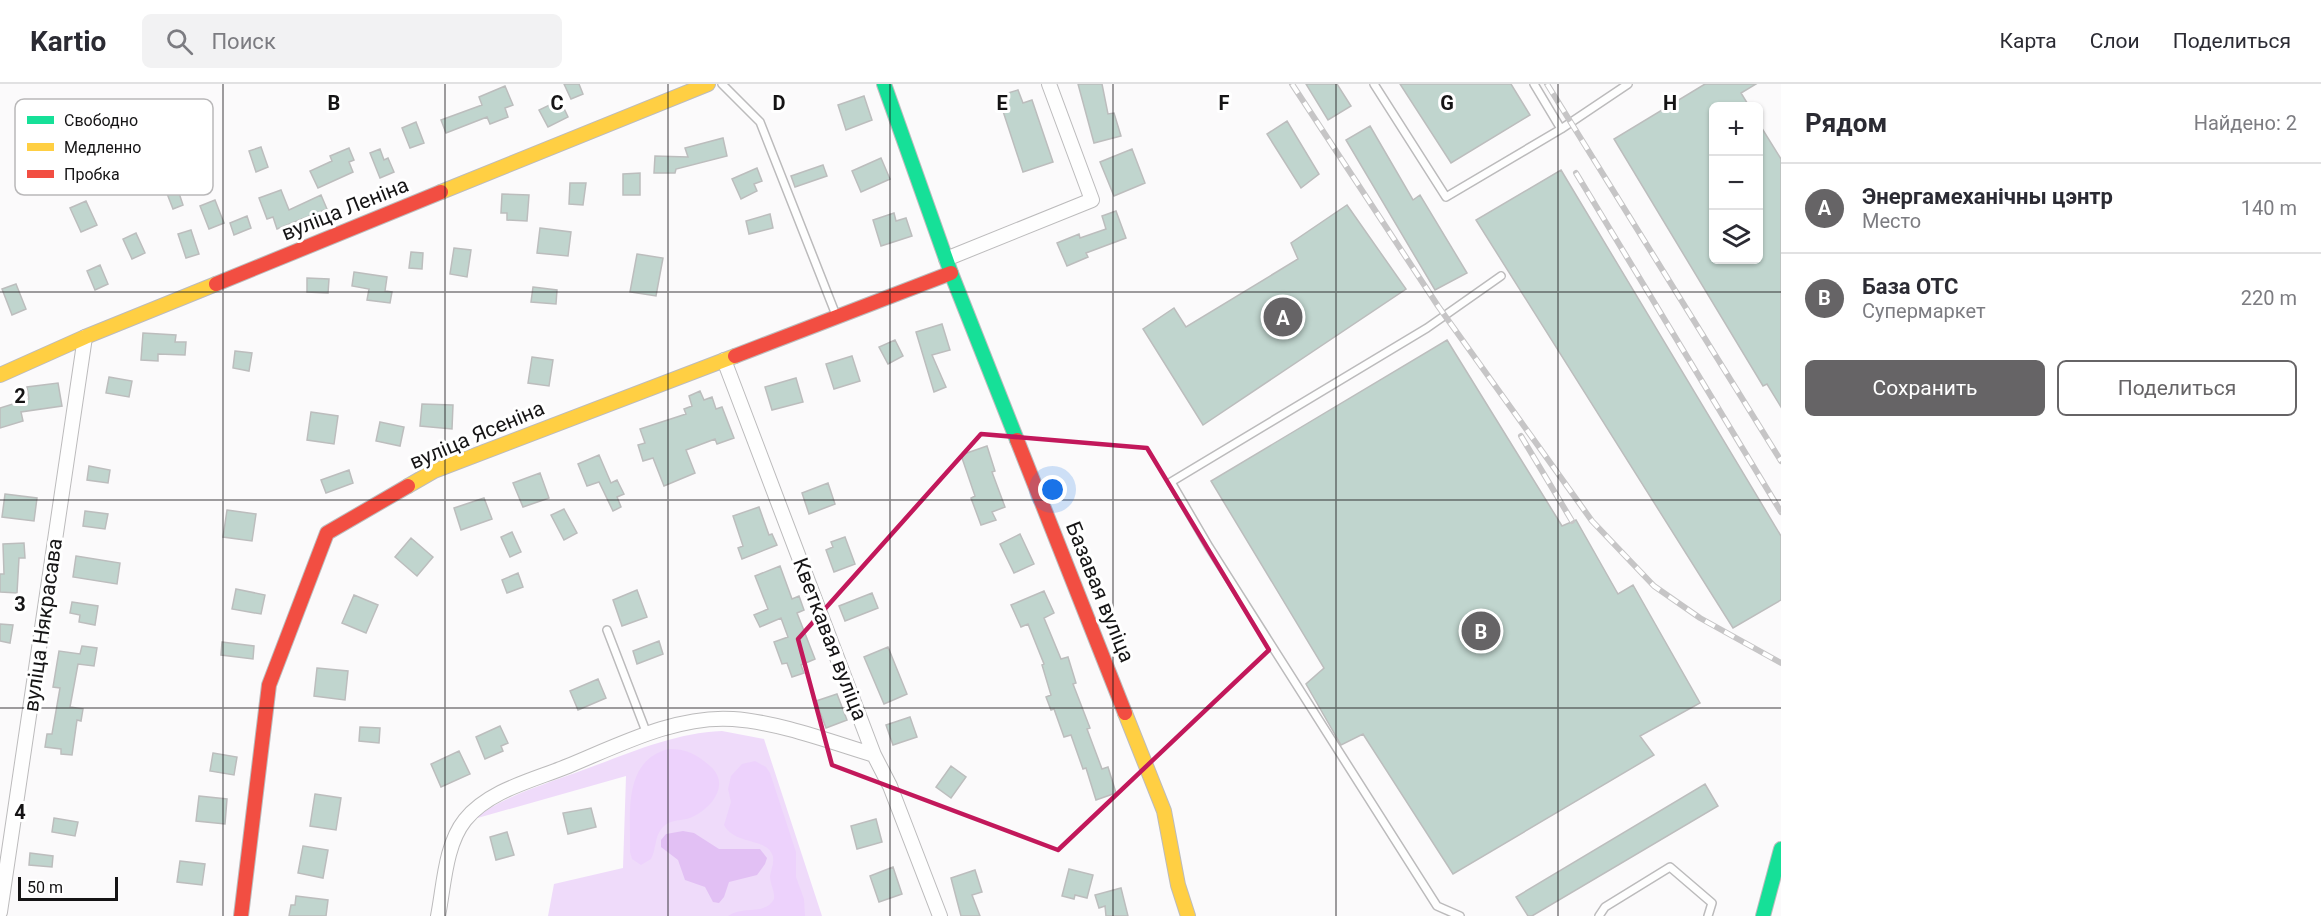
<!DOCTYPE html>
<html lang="ru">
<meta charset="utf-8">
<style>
body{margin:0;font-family:Roboto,sans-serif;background:#f2f2f3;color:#2b2b33}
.controls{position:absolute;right:18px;top:18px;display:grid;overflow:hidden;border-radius:9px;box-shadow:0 2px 4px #0004}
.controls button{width:54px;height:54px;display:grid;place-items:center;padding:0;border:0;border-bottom:2px solid #e1e1e2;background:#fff;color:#2b2b33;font:30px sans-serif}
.scale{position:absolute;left:18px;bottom:15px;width:100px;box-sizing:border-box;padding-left:6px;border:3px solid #151415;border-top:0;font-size:16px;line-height:21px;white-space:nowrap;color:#151415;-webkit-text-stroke:4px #fff;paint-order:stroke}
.you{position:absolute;left:1053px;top:406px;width:21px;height:21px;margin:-15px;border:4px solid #fff;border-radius:50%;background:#1a73e8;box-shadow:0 0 0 9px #1a73e833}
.badge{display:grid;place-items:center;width:39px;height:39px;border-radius:50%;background:#666466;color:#fff;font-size:20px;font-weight:700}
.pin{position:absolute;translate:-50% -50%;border:3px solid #fff;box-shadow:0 2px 6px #0006}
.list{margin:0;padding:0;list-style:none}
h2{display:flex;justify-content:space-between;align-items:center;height:78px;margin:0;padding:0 24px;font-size:26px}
h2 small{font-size:20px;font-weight:400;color:#7c7c81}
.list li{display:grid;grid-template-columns:39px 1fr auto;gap:18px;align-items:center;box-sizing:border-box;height:90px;padding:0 24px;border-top:2px solid #e1e1e2}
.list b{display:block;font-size:22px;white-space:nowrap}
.list p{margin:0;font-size:20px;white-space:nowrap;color:#7c7c81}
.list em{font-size:20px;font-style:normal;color:#7c7c81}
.actions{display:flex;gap:12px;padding:18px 24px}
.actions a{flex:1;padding:14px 0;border:2px solid #666466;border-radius:9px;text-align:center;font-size:21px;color:#666466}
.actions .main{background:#666466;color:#fff}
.icon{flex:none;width:33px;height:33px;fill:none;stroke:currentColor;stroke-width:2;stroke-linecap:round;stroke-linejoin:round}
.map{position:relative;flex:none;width:1781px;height:832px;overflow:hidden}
header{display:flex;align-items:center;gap:36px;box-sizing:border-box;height:84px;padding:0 30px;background:#fff;border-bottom:2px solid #e1e1e2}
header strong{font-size:28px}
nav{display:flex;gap:33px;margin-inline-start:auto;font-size:21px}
.search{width:420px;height:54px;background:#f2f2f3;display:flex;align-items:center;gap:15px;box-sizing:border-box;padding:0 21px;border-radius:9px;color:#7c7c81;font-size:22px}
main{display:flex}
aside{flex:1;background:#fff}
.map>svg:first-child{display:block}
.green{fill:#efdbfa}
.forest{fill:#edd2fc}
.water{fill:#e2c0f4}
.building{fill:#c0d5ce;stroke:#bcbdbd;stroke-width:1.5}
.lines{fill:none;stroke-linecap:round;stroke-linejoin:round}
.lane-casing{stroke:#bcbbbc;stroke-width:10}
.street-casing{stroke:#bcbbbc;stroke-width:16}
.fast-casing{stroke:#bcbbbc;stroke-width:16}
.slow-casing{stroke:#bcbbbc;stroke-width:16}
.jam-casing{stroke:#bcbbbc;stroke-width:16}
.lane{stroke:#fefefe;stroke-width:7}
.street{stroke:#fefefe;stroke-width:14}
.fast{stroke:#16e098;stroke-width:14}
.slow{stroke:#ffcf43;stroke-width:14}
.jam{stroke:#f24e42;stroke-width:14}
.rail-casing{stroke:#c6c5c6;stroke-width:6}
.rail{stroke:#fff;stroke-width:4;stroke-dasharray:11;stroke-linecap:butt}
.marked{fill:none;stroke:#c2185b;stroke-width:4.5;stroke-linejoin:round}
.grid{fill:none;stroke:#151415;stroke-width:1.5;stroke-opacity:0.55}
.labels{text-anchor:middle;stroke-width:6;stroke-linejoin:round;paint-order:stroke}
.street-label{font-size:21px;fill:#151415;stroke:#fff}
.key{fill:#fff;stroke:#b9b8b9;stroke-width:1.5}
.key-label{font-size:16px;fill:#151415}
.grid-label{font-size:20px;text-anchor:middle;font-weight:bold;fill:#151415;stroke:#fff;stroke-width:6;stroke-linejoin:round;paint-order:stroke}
</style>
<header>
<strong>Kartio</strong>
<div class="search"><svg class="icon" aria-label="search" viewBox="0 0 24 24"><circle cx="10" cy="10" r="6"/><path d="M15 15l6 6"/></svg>Поиск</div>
<nav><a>Карта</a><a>Слои</a><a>Поделиться</a></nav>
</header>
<main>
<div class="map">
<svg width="1781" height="832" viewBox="0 0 1781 832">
<rect width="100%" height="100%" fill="#fbfafb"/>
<!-- green -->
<path class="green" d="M722,647L764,655L822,832H548L554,800L623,784L626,692L474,735C504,712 540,702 575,689C623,672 671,649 722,647Z"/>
<!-- forest -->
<path class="forest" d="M668,665C685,664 698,671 710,682C731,700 712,725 690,734C681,737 672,735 664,742C654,751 657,764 651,775L641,781L632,775L630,768C631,730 622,678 668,665Z
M755,677L766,683L770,689L796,768V793L804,815L805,832H728C743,821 765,832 774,815C775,807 770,800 770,792C771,786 774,780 773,773C769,753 735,762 724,741L731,718L728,705L731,692L742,680Z"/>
<!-- water -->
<path class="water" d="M683,747L694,749L719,765H760L767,774L765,780L757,791L729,798L724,813L719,819L713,818L705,803L685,796L678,776L661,763V756L666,750Z"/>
<!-- building -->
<path class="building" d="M564,0H579L583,10L571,15Z
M1078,0H1102L1108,30L1114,29L1121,52L1094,59Z
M1306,0H1337L1351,22L1328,36Z
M1400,0H1511L1530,31L1451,79Z
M1705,0H1756L1741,9L1749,22H1713V176H1758V38L1781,75V323L1767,300L1763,302L1614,55Z
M505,2L513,21L505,24L508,33L490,40L487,33L446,49L441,36L482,21L479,13Z
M1018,6L1023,19L1032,16L1053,78L1023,88L998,12Z
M864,12L872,36L846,46L838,21Z
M560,16L568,33L548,43L539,26Z
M1287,37L1319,90L1301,104L1267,50Z
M416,38L424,59L410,64L402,44Z
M1370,42L1413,116L1420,111L1467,189L1435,206L1346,56Z
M723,54L727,72L676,85L675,89H654L655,72L688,73L685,64Z
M261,63L268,83L256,88L249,67Z
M349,64L354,76L349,78L353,88L318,104L310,87L332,77L330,72Z
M380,65L384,76L388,74L394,88L380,94L370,69Z
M1132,65L1145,99L1114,112L1100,78Z
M881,74L890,95L861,108L852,87Z
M823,81L827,92L795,103L791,92Z
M757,84L762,97L754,100L757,107L741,115L732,95Z
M1561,86L1781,452V516L1733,544L1476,136Z
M640,89V111H623V90Z
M570,99H586L583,121L569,120Z
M177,103L183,121L173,125L166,107Z
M281,106L289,126L321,111L327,125L277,145L273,133L267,135L259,114Z
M502,110L529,111L527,137L507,136V129H501Z
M215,116L224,139L209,145L200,122Z
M86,117L97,141L81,148L70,124Z
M1347,121L1406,205L1203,341L1143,245L1174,224L1186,243L1298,175L1291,159Z
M1116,127L1126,154L1086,169L1088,173L1067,182L1057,159L1079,150L1080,154L1106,145L1102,132Z
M894,129L896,137L906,134L912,152L881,162L873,136Z
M770,130L773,144L749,150L746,137Z
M247,132L251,144L234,151L230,139Z
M540,144L571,148L568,172L537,169Z
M191,146L199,170L186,174L178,150Z
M136,149L145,169L132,175L123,155Z
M454,164L471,166L467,193L450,190Z
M411,168L423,169L422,185L409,184Z
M637,170L663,174L656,212L630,208Z
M100,181L108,200L95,206L87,187Z
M354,188L387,193L385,207L392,208L390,219L367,216L369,205L352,202Z
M307,194L329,195L328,209L307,208Z
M16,200L26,225L12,231L2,205Z
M533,203L557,206L556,220L531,218Z
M942,240L950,266L932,271L946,303L934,308L916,248Z
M143,249L176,251L175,258H186L185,271L158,270V277L141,276Z
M895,256L903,272L888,280L879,263Z
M1447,256L1562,442L1576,436L1618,510L1633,501L1700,619L1640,652L1654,671L1453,790L1363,650L1341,661L1306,600L1324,584L1211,397Z
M235,267L252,269L249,287L233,284Z
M852,272L860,297L834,305L826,280Z
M532,273L553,276L549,302L528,299Z
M109,293L132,297L129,313L106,309Z
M796,294L803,318L772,326L765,303Z
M58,299L62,322L21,328L23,337L0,344V324L29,315L27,303Z
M700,307L704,316L712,313L716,325L722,323L734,354L717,360L715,355L686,366L695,389L664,402L653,374L643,377L638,361L645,359L640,345L686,330L684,325L692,322L689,312Z
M422,320L453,321L452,345L420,342Z
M311,328L338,332L334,360L307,356Z
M380,338L404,343L400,362L376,357Z
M987,362L995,387L992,388L1005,423L992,428L996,436L981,441L971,414L975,412L961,371Z
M599,371L611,399L617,396L624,410L617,413L621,423L613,427L599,398L587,402L578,380Z
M89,382L110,386L108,399L87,396Z
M349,386L353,399L326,409L321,396Z
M540,389L549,414L523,423L513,399Z
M828,399L835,420L809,430L802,409Z
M5,410L37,414L34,437L2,433Z
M484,414L492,435L461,446L454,424Z
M759,423L769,451L772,450L777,461L742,475L738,464L743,462L733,432Z
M564,425L577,449L564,456L551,431Z
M227,426L256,430L252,457L223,453Z
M85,427L108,430L105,445L83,442Z
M512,448L521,468L510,473L501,453Z
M1020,450L1034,480L1014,489L1000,460Z
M845,453L855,480L834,488L826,466L833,463L831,458Z
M411,454L433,473L417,492L395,473Z
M24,459L25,474H19L17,509L0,508V490H4L3,460Z
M76,472L120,479L117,500L73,493Z
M780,482L792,515L799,512L804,526L797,529L815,575L801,581L804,589L792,593L787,579L782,580L774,558L788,553L781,534L760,543L754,531L768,525L755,492Z
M518,489L523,503L507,509L502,496Z
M236,505L265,511L261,530L232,525Z
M637,506L647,533L622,542L613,516Z
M1044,507L1054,529L1044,534L1061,575L1068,573L1076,599L1073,600L1090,644L1087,645L1102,685L1108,683L1116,709L1096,716L1086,684L1083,685L1071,651L1064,653L1054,625L1051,626L1046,613L1051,611L1042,581L1044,580L1028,540L1021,543L1011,521Z
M872,509L878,524L845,537L839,522Z
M354,511L378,521L366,549L342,539Z
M72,518L98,522L95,541L79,538L80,531L70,529Z
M0,540L13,541L10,559L0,557Z
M659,557L663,570L637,580L633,567Z
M222,558L254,562L253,575L221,571Z
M82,562L97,564L94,582L78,580L70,623L83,625L81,637L77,636L72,671L61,670V665L45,663L47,650H52L60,604L53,603L59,567L80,570Z
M888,563L907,610L884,620L864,573Z
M317,584L348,587L345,616L314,612Z
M598,595L606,614L578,626L570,607Z
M837,610L847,636L826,644L816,617Z
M910,633L917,653L893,661L886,641Z
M500,642L508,659L501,662L503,667L485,675L476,653Z
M360,643L380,644L379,659L359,657Z
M459,667L470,690L441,703L431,680Z
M213,669L237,673L234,691L210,687Z
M951,682L966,693L951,714L936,703Z
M1705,700L1718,722L1532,832H1528L1516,813Z
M315,710L341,714L336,746L310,742Z
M199,712L227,715L225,740L196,737Z
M591,724L596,743L568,750L563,729Z
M54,734L78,738L75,752L52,748Z
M876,735L882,758L857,765L851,742Z
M507,748L514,771L496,776L490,753Z
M303,762L328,766L323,794L298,789Z
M30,769L53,772L52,783L29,781Z
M180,777L205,780L202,801L177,798Z
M893,783L902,810L879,818L870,792Z
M1069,785L1093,791L1087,814L1075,811L1074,815L1062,812Z
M975,786L982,808L972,811L980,832H961L951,794Z
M1121,804L1128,832H1106L1105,822L1099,824L1095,811Z
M296,812L328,816L326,832H289L291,821H295Z"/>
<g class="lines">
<defs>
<path id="lane" d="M722,0L760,38L836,231
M1374,0L1446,113L1561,45L1628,0
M1534,0L1561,45
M607,546L647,650
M1460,832L1437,822L1209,463L1171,398L1427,244L1501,192
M1599,832L1605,823L1670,783L1712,819L1708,832"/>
<path id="street" d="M946,175L1092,116L1049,0
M724,276L874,671L890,702L940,832
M0,828L85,253
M438,832C444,802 445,761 465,736C489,706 534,696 568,682C619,661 677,631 733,635C778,638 831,658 874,671"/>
<path id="fast" d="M884,0L951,189L1017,356
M1763,832L1781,765"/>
<path id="slow" d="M441,108L708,0
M0,291L85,253L216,200
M408,402L434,387L735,272
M1125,629L1164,727L1178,801L1188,832"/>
<path id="jam" d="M216,200L441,108
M735,272L951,189
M1017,356L1125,629
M241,832L269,601L327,449L408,402"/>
</defs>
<!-- lane casing -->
<use href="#lane" class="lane-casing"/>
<!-- street casing -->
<use href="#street" class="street-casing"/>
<!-- fast casing -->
<use href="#fast" class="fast-casing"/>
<!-- slow casing -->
<use href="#slow" class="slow-casing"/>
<!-- jam casing -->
<use href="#jam" class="jam-casing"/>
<!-- lane -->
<use href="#lane" class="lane"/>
<!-- street -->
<use href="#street" class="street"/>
<!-- fast -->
<use href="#fast" class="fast"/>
<!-- slow -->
<use href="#slow" class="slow"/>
<!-- jam -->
<use href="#jam" class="jam"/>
<defs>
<path id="rail" d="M1292,0L1438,222L1592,437L1654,502L1700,534L1781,579
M1547,0L1781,377
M1576,89L1781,428
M1521,352L1572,437"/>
</defs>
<!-- rail casing -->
<use href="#rail" class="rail-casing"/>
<!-- rail -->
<use href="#rail" class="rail"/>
</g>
<!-- marked area -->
<path class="marked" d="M981,350L1147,364L1269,566L1058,766L832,681L798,555Z"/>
<!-- grid -->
<path class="grid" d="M223,0V832M445,0V832M668,0V832M890,0V832M1113,0V832M1336,0V832M1558,0V832M0,208H1781M0,416H1781M0,624H1781"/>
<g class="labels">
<!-- street labels -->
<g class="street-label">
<text transform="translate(345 125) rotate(-22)" y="7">вуліца Леніна</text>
<text transform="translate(477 351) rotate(-23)" y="7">вуліца Ясеніна</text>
<text transform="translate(1100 508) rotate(68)" y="7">Базавая вуліца</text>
<text transform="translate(43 541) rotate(-82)" y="7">вуліца Някрасава</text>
<text transform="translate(830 555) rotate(69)" y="7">Кветкавая вуліца</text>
</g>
</g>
<!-- legend -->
<rect x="15" y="15" width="198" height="96" rx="9" class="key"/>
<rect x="27" y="32" width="27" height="8" fill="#16e098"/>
<rect x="27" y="59" width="27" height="8" fill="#ffcf43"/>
<rect x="27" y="86" width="27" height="8" fill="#f24e42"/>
<g class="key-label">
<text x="64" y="42">Свободно</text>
<text x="64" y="69">Медленно</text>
<text x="64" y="96">Пробка</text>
</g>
<g class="grid-label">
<text x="334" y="26">B</text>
<text x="557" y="26">C</text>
<text x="779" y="26">D</text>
<text x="1002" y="26">E</text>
<text x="1224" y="26">F</text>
<text x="1447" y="26">G</text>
<text x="1670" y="26">H</text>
<text x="20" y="319">2</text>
<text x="20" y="527">3</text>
<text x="20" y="735">4</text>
</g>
</svg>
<div class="controls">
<button>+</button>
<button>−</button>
<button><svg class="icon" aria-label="layers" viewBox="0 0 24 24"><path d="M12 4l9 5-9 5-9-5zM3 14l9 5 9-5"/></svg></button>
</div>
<div class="scale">50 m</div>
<div class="you"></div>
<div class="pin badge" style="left:1283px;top:233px">A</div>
<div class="pin badge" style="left:1481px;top:547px">B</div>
</div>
<aside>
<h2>Рядом<small>Найдено: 2</small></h2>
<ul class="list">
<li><span class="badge">A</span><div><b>Энергамеханічны цэнтр</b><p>Место</p></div><em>140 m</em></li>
<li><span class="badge">B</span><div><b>База ОТС</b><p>Супермаркет</p></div><em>220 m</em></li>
</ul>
<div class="actions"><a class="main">Сохранить</a><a>Поделиться</a></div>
</aside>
</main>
